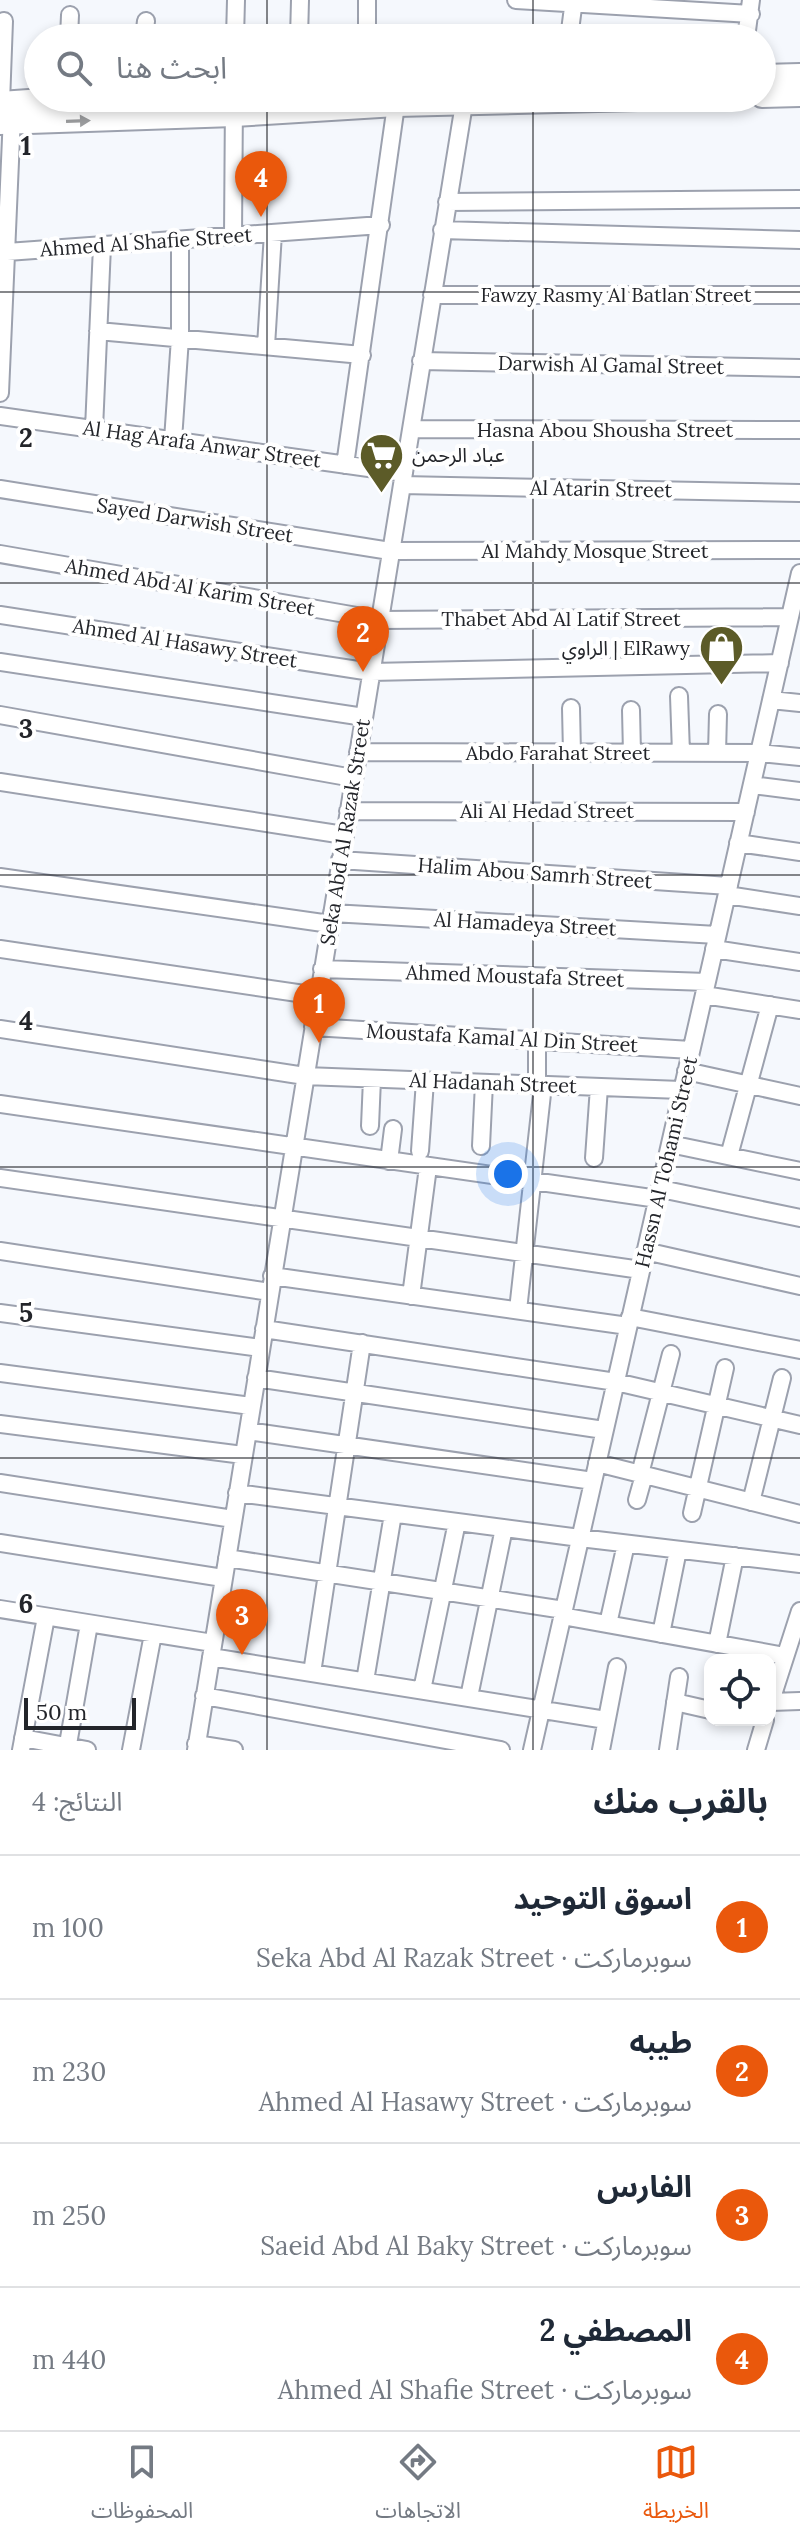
<!DOCTYPE html>
<html lang="ar">
<meta charset="utf-8">
<style>
body{margin:0;font-family:Lora,"Noto Sans Arabic",serif;background:#f6f6f7;color:#1f2937;direction:rtl}
.controls{position:absolute;right:24px;bottom:24px;display:grid;overflow:hidden;border-radius:16px;box-shadow:0 4px 12px #0003}
.controls button{width:72px;height:72px;display:grid;place-items:center;padding:0;border:0;border-bottom:2px solid #e0e1e3;background:#fff;color:#1f2937;font:40px sans-serif}
.scale{position:absolute;left:24px;bottom:20px;width:112px;box-sizing:border-box;padding-left:8px;border:4px solid #23252a;border-top:0;font-size:22px;line-height:28px;white-space:nowrap;color:#23252a;-webkit-text-stroke:6px #fff;paint-order:stroke}
.you{position:absolute;left:508px;top:1174px;width:28px;height:28px;margin:-20px;border:6px solid #fff;border-radius:50%;background:#1a73e8;box-shadow:0 0 0 12px #1a73e833}
.badge{display:grid;place-items:center;width:52px;height:52px;border-radius:50%;background:#ea580c;color:#fff;font-size:26px;font-weight:700}
.pin{position:absolute;translate:-50% -66px;filter:drop-shadow(0 2px 4px #0008)}
.pin::after{content:'';position:absolute;top:42px;width:28px;height:24px;background:inherit;clip-path:polygon(0 0,100% 0,50% 100%)}
.list{margin:0;padding:0;list-style:none}
h2{display:flex;justify-content:space-between;align-items:center;height:104px;margin:0;padding:0 32px;font-size:34px}
h2 small{font-size:26px;font-weight:400;color:#747a83}
.list li{display:grid;grid-template-columns:52px 1fr auto;gap:24px;align-items:center;box-sizing:border-box;height:144px;padding:0 32px;border-top:2px solid #e0e1e3}
.list b{display:block;font-size:30px;white-space:nowrap}
.list p{margin:0;font-size:26px;white-space:nowrap;color:#747a83}
.list em{font-size:26px;font-style:normal;color:#747a83}
.icon{flex:none;width:44px;height:44px;fill:none;stroke:currentColor;stroke-width:2;stroke-linecap:round;stroke-linejoin:round}
.map{position:relative;flex:none;width:800px;height:1750px;overflow:hidden;direction:ltr}
.search{position:absolute;background:#fff;box-shadow:0 4px 12px #0003;left:24px;right:24px;top:24px;height:88px;display:flex;align-items:center;gap:20px;box-sizing:border-box;padding:0 28px;border-radius:44px;color:#747a83;font-size:30px}
.sheet{height:680px;background:#fff}
nav{display:flex;justify-content:space-around;align-items:center;box-sizing:border-box;height:112px;border-top:2px solid #e0e1e3;background:#fff;font-size:22px;color:#747a83}
nav a{display:grid;justify-items:center;gap:4px}
nav .on{color:#ea580c}
.map>svg:first-child{display:block}
.lines{fill:none;stroke-linecap:round;stroke-linejoin:round}
.street-casing{stroke:#9ca1ae;stroke-width:20}
.secondary-casing{stroke:#9ca1ae;stroke-width:26}
.street{stroke:#fff;stroke-width:16}
.secondary{stroke:#fff;stroke-width:22}
.oneway{fill:#9c9d9f}
.grid{fill:none;stroke:#23252a;stroke-width:2;stroke-opacity:0.55}
.labels{text-anchor:middle;stroke-width:8;stroke-linejoin:round;paint-order:stroke}
.street-label{font-size:20px;fill:#23252a;stroke:#fff}
.poi-label{font-size:20px;fill:#23252a;stroke:#fff;text-anchor:start}
.grid-label{font-size:26px;text-anchor:middle;font-weight:bold;fill:#23252a;stroke:#fff;stroke-width:8;stroke-linejoin:round;paint-order:stroke}
</style>
<div class="map">
<svg width="800" height="1750" viewBox="0 0 800 1750">
<rect width="100%" height="100%" fill="#f5f8fd"/>
<g class="lines">
<defs>
<path id="street" d="M367,0V38
M516,0L751,14
M69,38L70,15
M144,38L146,21
M235,38L236,0
M299,38L300,0
M569,38L574,0
M746,38L751,0
M1,103L4,21
M447,202L800,199
M442,230L800,240
M233,236L234,98
M7,252L381,225
M432,295H800
M98,331L362,355
M266,346L273,233
M421,361L800,368
M0,393L12,115
M0,416L404,473
M94,429L102,246
M411,429L800,430
M173,440L180,338V240
M345,465L396,105
M402,485L800,493
M0,489L390,551L800,550
M0,554L380,620L790,617
M0,615L371,672L780,663
M0,662L364,717
M679,696L681,753
M771,700L800,703
M571,708L572,753
M631,710L632,753
M0,715L353,778
M358,752L759,753L800,757
M717,753L718,714
M0,782L344,835
M752,785L800,791
M348,811L746,812
M738,843L800,852
M340,860L729,886
M0,877L330,924
M727,895L800,906
M332,913L717,935
M0,949L318,996
M714,949L800,962
M322,969L707,982
M704,995L800,1010
M313,1027L691,1050
M0,1029L305,1076L681,1090
M537,1041V1085
M686,1071L800,1096
M0,1104L658,1199
M370,1126L372,1079
M670,1144L800,1171
M481,1146L484,1083
M420,1151L425,1081
M729,1156L770,1005
M594,1158L599,1087
M389,1161L393,1129
M0,1178L641,1270
M661,1189L800,1218
M0,1251L270,1292
M645,1251L800,1286
M272,1276L628,1326
M411,1296L428,1167
M518,1310L543,1085
M0,1313L261,1348
M630,1317L800,1350
M264,1329L616,1382L800,1425
M0,1373L251,1406
M256,1378L604,1430
M0,1424L243,1455
M248,1431L593,1481
M597,1463L800,1514
M640,1474L671,1354
M0,1483L233,1519
M237,1493L580,1538L800,1564
M637,1500L644,1475
M751,1502L782,1378
M692,1513L725,1368
M0,1543L223,1578
M227,1558L564,1610
M0,1609L213,1643
M562,1616L785,1656
M608,1624L626,1544
M661,1634L678,1550
M717,1644L735,1556
M211,1657L606,1720
M312,1673L362,1343
M365,1681L393,1514
M422,1690L457,1522
M204,1696L501,1750
M469,1697L504,1528
M675,1702L710,1710
M771,1702L800,1701
M770,1704L800,1611
M23,1738L87,1750
M196,1744L234,1750
M21,1750L46,1617
M67,1750L89,1624
M131,1750L153,1634
M196,1750L464,104
M532,1750L800,573
M601,1750L617,1667
M668,1750L679,1677
M756,1750L765,1720"/>
<path id="secondary" d="M762,76L800,75
M762,96L800,95
M0,103L71,98
M0,123L234,115L396,105L678,98"/>
</defs>
<!-- street casing -->
<use href="#street" class="street-casing"/>
<!-- secondary casing -->
<use href="#secondary" class="secondary-casing"/>
<!-- street -->
<use href="#street" class="street"/>
<!-- secondary -->
<use href="#secondary" class="secondary"/>
</g>
<!-- one-way arrows -->
<defs><path id="oneway-solid" d="M-6-.8H1V-3.2L6.5 0L1 3.2V.8H-6Z" transform="scale(2)"/></defs>
<use class="oneway" href="#oneway-solid" transform="translate(78 121) rotate(-2)"/>
<!-- grid -->
<path class="grid" d="M267,0V38M533,0V38M267,98V1750M533,98V1750M0,292H800M0,583H800M0,875H800M0,1167H800M0,1458H800"/>
<!-- icons -->
<defs>
<symbol id="supermarket-pin" viewBox="-11 -11 22 30"><path d="M0 17L-7.5 6A9.5 9.5 0 1 1 7.5 6Z" fill="#5c5b28" stroke="#fff"/><path d="M-6-5.5h2.5l.6 2H6L4.5 2H-2.5L-4.4-4H-6ZM-1.5 3.2a1.3 1.3 0 1 0 .1 0ZM3 3.2a1.3 1.3 0 1 0 .1 0Z" fill="#fff"/></symbol>
<symbol id="shop-pin" viewBox="-11 -11 22 30"><path d="M0 17L-7.5 6A9.5 9.5 0 1 1 7.5 6Z" fill="#5c5b28" stroke="#fff"/><path d="M-5-2.5h2.3a2.7 3.5 0 0 1 5.4 0H5L5.5 6h-11ZM-1.5-2.5h3a1.5 2.3 0 0 0-3 0Z" fill="#fff"/></symbol>
</defs>
<g fill-rule="evenodd">
<use href="#supermarket-pin" x="356" y="430" width="51" height="69"/>
<use href="#shop-pin" x="696" y="622" width="51" height="69"/>
</g>
<g class="labels">
<!-- street labels -->
<g class="street-label">
<text transform="translate(146 242) rotate(-4)" y="7">Ahmed Al Shafie Street</text>
<text x="616" y="302">Fawzy Rasmy Al Batlan Street</text>
<text transform="translate(611 365) rotate(1)" y="7">Darwish Al Gamal Street</text>
<text x="605" y="437">Hasna Abou Shousha Street</text>
<text transform="translate(202 444) rotate(8)" y="7">Al Hag Arafa Anwar Street</text>
<text transform="translate(601 489) rotate(1)" y="7">Al Atarin Street</text>
<text transform="translate(195 520) rotate(9)" y="7">Sayed Darwish Street</text>
<text x="595" y="558">Al Mahdy Mosque Street</text>
<text transform="translate(190 587) rotate(10)" y="7">Ahmed Abd Al Karim Street</text>
<text x="561" y="626">Thabet Abd Al Latif Street</text>
<text transform="translate(185 643) rotate(9)" y="7">Ahmed Al Hasawy Street</text>
<text x="558" y="760">Abdo Farahat Street</text>
<text x="547" y="818">Ali Al Hedad Street</text>
<text transform="translate(345 832) rotate(-81)" y="7">Seka Abd Al Razak Street</text>
<text transform="translate(535 873) rotate(4)" y="7">Halim Abou Samrh Street</text>
<text transform="translate(525 924) rotate(3)" y="7">Al Hamadeya Street</text>
<text transform="translate(515 976) rotate(2)" y="7">Ahmed Moustafa Street</text>
<text transform="translate(502 1038) rotate(3)" y="7">Moustafa Kamal Al Din Street</text>
<text transform="translate(493 1083) rotate(2)" y="7">Al Hadanah Street</text>
<text transform="translate(666 1162) rotate(-77)" y="7">Hassn Al Tohami Street</text>
</g>
<!-- poi labels -->
<g class="poi-label">
<text x="412" y="462">عباد الرحمن</text>
<text x="690" y="655" text-anchor="end">الراوي | ElRawy</text>
</g>
</g>
<g class="grid-label">
<text x="26" y="155">1</text>
<text x="26" y="447">2</text>
<text x="26" y="738">3</text>
<text x="26" y="1030">4</text>
<text x="26" y="1322">5</text>
<text x="26" y="1613">6</text>
</g>
</svg>
<div class="controls">
<button><svg class="icon" aria-label="locate" viewBox="0 0 24 24"><circle cx="12" cy="12" r="6"/><path d="M12 2v4M12 18v4M2 12h4M18 12h4"/></svg></button>
</div>
<div class="scale">50 m</div>
<div class="you"></div>
<div class="pin badge" style="left:319px;top:1043px">1</div>
<div class="pin badge" style="left:363px;top:672px">2</div>
<div class="pin badge" style="left:242px;top:1655px">3</div>
<div class="pin badge" style="left:261px;top:217px">4</div>
<div class="search"><svg class="icon" aria-label="search" viewBox="0 0 24 24"><circle cx="10" cy="10" r="6"/><path d="M15 15l6 6"/></svg>ابحث هنا</div>
</div>
<section class="sheet">
<h2>بالقرب منك<small>النتائج: 4</small></h2>
<ul class="list">
<li><span class="badge">1</span><div><b>اسوق التوحيد</b><p>سوبرماركت · Seka Abd Al Razak Street</p></div><em>100 m</em></li>
<li><span class="badge">2</span><div><b>طيبه</b><p>سوبرماركت · Ahmed Al Hasawy Street</p></div><em>230 m</em></li>
<li><span class="badge">3</span><div><b>الفارس</b><p>سوبرماركت · Saeid Abd Al Baky Street</p></div><em>250 m</em></li>
<li><span class="badge">4</span><div><b>المصطفي 2</b><p>سوبرماركت · Ahmed Al Shafie Street</p></div><em>440 m</em></li>
</ul>
</section>
<nav>
<a class="on"><svg class="icon" aria-label="map" viewBox="0 0 24 24"><path d="M3 6l6-2 6 2 6-2v14l-6 2-6-2-6 2zM9 4v14M15 6v14"/></svg>الخريطة</a>
<a><svg class="icon" aria-label="directions" viewBox="0 0 24 24"><path d="M12 3l9 9-9 9-9-9zM9 14v-3h6M13 9l2 2-2 2"/></svg>الاتجاهات</a>
<a><svg class="icon" aria-label="saved" viewBox="0 0 24 24"><path d="M7 4h10v16l-5-4-5 4z"/></svg>المحفوظات</a>
</nav>
